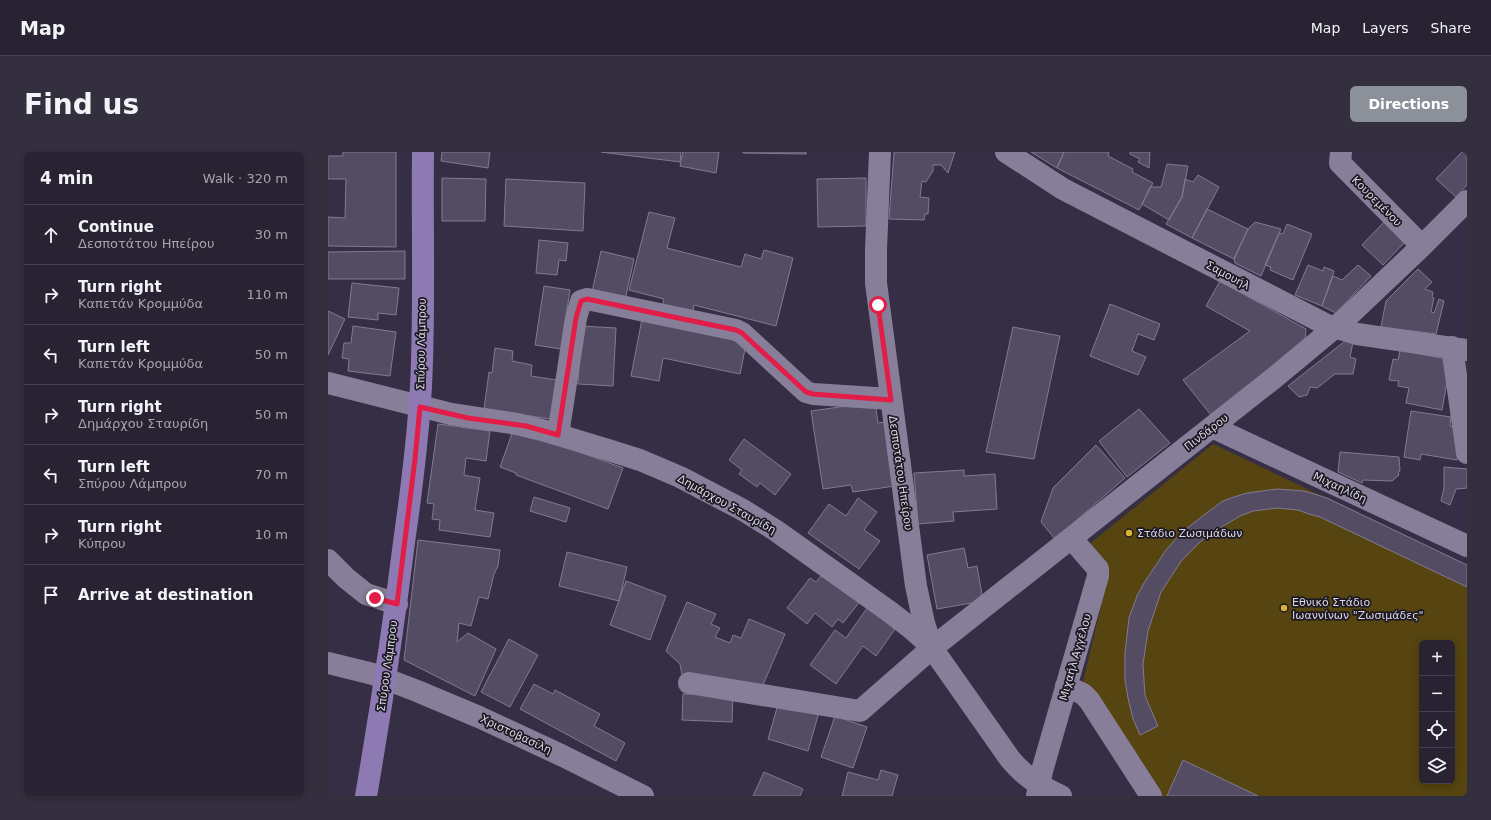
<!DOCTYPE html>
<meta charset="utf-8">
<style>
body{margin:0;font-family:"DejaVu Sans",sans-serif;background:#342f3f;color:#f1f3f6}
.controls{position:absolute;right:12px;bottom:12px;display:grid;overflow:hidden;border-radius:6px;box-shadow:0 2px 10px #0003}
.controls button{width:36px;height:36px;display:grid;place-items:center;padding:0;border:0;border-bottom:1px solid #443f4e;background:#282233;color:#f1f3f6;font:20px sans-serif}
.stop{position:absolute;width:12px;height:12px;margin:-9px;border:3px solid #e11d48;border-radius:50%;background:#fff}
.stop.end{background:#e11d48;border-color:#fff;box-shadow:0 1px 4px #0008}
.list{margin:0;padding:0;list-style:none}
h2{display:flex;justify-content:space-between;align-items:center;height:52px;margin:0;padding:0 16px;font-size:17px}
h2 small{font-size:13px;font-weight:400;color:#a5a4ac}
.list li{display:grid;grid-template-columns:26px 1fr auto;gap:12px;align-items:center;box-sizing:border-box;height:60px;padding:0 16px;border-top:1px solid #443f4e}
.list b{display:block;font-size:15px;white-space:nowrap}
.list p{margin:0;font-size:13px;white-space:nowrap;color:#a5a4ac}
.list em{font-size:13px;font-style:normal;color:#a5a4ac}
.icon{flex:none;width:22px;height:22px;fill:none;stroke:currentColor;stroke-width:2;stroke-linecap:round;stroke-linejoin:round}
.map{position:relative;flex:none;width:1139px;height:644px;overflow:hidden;border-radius:6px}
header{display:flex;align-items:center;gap:24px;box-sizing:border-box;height:56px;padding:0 20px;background:#282233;border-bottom:1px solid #443f4e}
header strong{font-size:19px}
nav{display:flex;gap:22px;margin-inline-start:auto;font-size:14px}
.intro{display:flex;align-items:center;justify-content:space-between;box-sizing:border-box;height:96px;padding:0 24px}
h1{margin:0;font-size:28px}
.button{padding:10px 18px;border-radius:6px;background:#8c9099;color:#fff;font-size:14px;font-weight:700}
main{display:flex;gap:24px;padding:0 24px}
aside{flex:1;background:#282233;border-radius:6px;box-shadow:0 2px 10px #0003}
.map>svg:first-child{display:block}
.green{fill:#564511;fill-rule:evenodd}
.building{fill:#534c63;stroke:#827a94}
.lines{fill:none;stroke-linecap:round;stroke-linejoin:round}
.minor{stroke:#877f99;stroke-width:22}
.major{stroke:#8e7ab3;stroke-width:22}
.route{stroke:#e11d48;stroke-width:5}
.poi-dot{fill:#dbb233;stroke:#1c1923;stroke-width:1.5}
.labels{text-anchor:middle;stroke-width:3.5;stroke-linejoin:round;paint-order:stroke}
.street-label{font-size:11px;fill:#dcd8e6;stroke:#1c1923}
.poi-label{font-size:11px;fill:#dcd8e6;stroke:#1c1923;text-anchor:start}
</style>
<header>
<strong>Map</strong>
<nav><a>Map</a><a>Layers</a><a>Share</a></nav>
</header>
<div class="intro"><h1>Find us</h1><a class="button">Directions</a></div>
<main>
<aside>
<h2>4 min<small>Walk · 320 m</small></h2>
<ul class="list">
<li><svg class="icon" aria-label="ahead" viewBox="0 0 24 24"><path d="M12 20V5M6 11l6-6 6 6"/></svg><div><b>Continue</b><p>Δεσποτάτου Ηπείρου</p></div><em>30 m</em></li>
<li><svg class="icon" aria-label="right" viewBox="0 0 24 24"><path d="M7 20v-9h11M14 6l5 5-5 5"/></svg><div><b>Turn right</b><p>Καπετάν Κρομμύδα</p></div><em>110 m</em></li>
<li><svg class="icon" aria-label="left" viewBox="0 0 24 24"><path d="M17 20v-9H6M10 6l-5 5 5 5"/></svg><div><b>Turn left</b><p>Καπετάν Κρομμύδα</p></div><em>50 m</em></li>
<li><svg class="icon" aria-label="right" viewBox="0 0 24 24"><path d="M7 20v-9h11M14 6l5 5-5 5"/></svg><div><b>Turn right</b><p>Δημάρχου Σταυρίδη</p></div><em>50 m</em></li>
<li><svg class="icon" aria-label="left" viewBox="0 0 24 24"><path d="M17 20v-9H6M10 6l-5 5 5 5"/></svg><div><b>Turn left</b><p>Σπύρου Λάμπρου</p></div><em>70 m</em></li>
<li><svg class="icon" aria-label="right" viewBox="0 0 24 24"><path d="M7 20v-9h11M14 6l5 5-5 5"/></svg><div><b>Turn right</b><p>Κύπρου</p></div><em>10 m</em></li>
<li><svg class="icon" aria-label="arrive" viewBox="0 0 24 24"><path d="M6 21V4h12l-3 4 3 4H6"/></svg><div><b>Arrive at destination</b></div></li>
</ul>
</aside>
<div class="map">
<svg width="1139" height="644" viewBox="0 0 1139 644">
<rect width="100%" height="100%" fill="#362e44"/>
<!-- green -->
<path class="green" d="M885,292L1139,413V644H828L755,530L781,421L759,394ZM1094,491H1124V629H1094Z"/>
<!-- building -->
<path class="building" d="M15,0H68V95L0,94V65L17,66L18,27H0V4H15Z
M114,0H162L160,16L113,9Z
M273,0H353L352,10Z
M355,0H391L388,21L352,14Z
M415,0H478V2L415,1Z
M566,0H627L620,21L613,13H605V19L598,30L594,29L592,45L601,46L600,62H597L596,68L561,67Z
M703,0H736L729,16Z
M736,0H781L780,4L805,17L804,20L825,31L811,58L729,16Z
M802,0H822L821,16L810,10L812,7L802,2Z
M1134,0H1136L1139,3V33L1128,45L1108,27Z
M839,12L860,14L854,45L841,68L814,52L822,35H833Z
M870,23L891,35L864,86L838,72L854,45L857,27L865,30Z
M114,26L158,27L157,69H114Z
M538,26V74L490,75L489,27Z
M178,27L257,31L255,79L176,74Z
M879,57L920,77L906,107L864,86Z
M321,60L347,66L339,96L413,115L417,102L433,107L436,98L465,106L448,174L366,153L364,163L334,155L336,147L301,138Z
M1057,69L1078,89L1055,113L1034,93Z
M927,70L953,77L933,124L907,111L906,107L920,77Z
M959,72L984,82L965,128L942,118L943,115L937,113L951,81L955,82Z
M211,88L240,91L238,109L231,108L229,123L208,121Z
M77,99V127H0V100Z
M273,99L306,107L297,148L264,140Z
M980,113L995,119L996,115L1006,119L994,154L967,143Z
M1030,113L1043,124L1008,161L994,154L1005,124L1014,128Z
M1090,117L1104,130L1097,137L1105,140L1104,145L1106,146L1103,160L1106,161L1111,147L1116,149L1108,182L1053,175L1058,149Z
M892,129L978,177L977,192L883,263L855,228L922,179L878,154Z
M24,131L71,136L68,163L50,161V168L20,165Z
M216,134L242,138L233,197L207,193Z
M782,152L832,172L826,188L810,182L804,199L818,205L810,223L762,204Z
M0,159L17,167L0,203Z
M314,167L419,187L412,222L335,206L331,229L303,224Z
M25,174L68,180L62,224L20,219L21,207L14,206L16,191H23Z
M253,174L288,176L285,234L250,232Z
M685,175L732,184L706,307L658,300Z
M1017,189L1025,190L1022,205L1028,207L1025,222H1007L989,236L982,235L979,243L971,245L960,234Z
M167,196L185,199L184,209L204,213L203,224L235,229L229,268L156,257L161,220L164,221Z
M1072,198L1123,208L1114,258L1078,251L1081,236L1070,234L1071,229L1061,228L1065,207L1070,208Z
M547,250L550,271L557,270L567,334L525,340L523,333L495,337L483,259Z
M811,257L842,291L799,325L771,289Z
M1083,259L1123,265L1122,274L1128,275L1132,285L1129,308L1093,302L1092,308L1076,305Z
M110,272L162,279L158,309L138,306L136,323L152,326L147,358L166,361L162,385L111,378L112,368L104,367L106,352L99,351Z
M186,276L295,316L280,357L188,323V321L172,315Z
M416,287L463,322L447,343L432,331L429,335L411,322L414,318L401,308Z
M768,293L797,326L727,387L713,370L725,336Z
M1012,300L1071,305L1072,319L1070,320L1071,323L1064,329L1035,328L1034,331L1010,320Z
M1116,315L1139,317V336L1128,337L1122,353L1113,349L1116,336Z
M636,318V324L667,322L669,357L625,360L626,369L590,372L586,321Z
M949,337L976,339L999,346L1139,413V435L992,365L981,362L970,358L949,356L925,359L912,364L882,382L871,391L854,408L833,440L820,479L815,512L817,544L830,574L812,583L805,567L800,546L797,528V501L801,466L809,444L816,431L838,398L854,380L884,357L895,349L906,345L919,341Z
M206,345L242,356L238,370L202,359Z
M530,346L549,360L536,378L552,389L531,417L480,381L501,352L518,364Z
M90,388L172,398L170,414L166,422L160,447L151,445L143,474L131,471L129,490L140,481L168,497L147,544L76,508Z
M636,396L640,416L649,414L655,449L609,457L599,403Z
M239,400L299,415L291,449L231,434Z
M497,419L533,448L515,471L510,467L504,475L487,461L479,472L459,456L482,426L488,430Z
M298,429L338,444L322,488L282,473Z
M359,450L388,462L383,472L392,476L387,485L402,491L405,483L413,486L421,467L457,482L431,542L354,523L352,512L338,499Z
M542,452L570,473L548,504L535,494L508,532L482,513L507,478L518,486Z
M181,487L210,503L182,555L153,540Z
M206,532L225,542L227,538L272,562L266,574L297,591L288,609L192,557Z
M355,542H405L404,570L354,568Z
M451,549L491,560L480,599L440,587Z
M507,564L539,575L525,616L493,605Z
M855,608L930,644H839Z
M553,618L570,623L564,644H514L520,620L550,628Z
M436,620L475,637L472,644H425Z"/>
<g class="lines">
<!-- minor -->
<path class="minor" d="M552,0L548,98V131L588,434L596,471L604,496L682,607C697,625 712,634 733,644
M678,0L735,37L999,173L1029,182L1139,198
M1013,0L1012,11L1094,94
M1124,195L1139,301
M0,231L123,262L189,272L214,278L277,297L312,308L352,325L415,358L447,378L562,460L584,477L603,494
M884,275L1139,394
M230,283L248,166L253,149L259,147L408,178L414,181L478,240L485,242L563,247
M0,408L18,426L38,442L69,452
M0,511L45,522L89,539L151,565L235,604L315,644
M361,531L532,559L604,496L946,226L1017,167L1094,94L1139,49
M738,534L755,542L761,548L823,644
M709,644L714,619L770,424V417L743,386"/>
<!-- major -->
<path class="major" d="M38,644C53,557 66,471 77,383C84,334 90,284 93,234C97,156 94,78 95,0"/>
</g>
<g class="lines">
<!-- route -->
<path class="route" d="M47,446L69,452L87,307L92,255L140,266L198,274L230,283L248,166L253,149L259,147L408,178L414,181L478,240L485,242L563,248L550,153"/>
</g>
<!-- markers -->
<g class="poi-dot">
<circle cx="801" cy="381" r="4"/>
<circle cx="956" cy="456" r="4"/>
</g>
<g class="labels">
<!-- street labels -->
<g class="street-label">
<text transform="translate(1049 49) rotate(45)" y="4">Κουρεμένου</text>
<text transform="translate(900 123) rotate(28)" y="4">Σαμουήλ</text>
<text transform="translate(93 192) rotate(-89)" y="4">Σπύρου Λάμπρου</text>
<text transform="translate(878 280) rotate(-38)" y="4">Πινδάρου</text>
<text transform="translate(573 321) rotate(82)" y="4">Δεσποτάτου Ηπείρου</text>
<text transform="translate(1012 335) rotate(25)" y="4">Μιχαηλίδη</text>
<text transform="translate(399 352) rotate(29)" y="4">Δημάρχου Σταυρίδη</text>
<text transform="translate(747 505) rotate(-74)" y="4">Μιχαήλ Αγγέλου</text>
<text transform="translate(59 514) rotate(-82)" y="4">Σπύρου Λάμπρου</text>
<text transform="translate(188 582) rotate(25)" y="4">Χριστοβασίλη</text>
</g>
<!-- poi labels -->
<g class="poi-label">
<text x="809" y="385">Στάδιο Ζωσιμάδων</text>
<text x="964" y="454">Εθνικό Στάδιο<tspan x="964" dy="13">Ιωαννίνων "Ζωσιμάδες"</tspan></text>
</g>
</g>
</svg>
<div class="controls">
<button>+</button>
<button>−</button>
<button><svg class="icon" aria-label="locate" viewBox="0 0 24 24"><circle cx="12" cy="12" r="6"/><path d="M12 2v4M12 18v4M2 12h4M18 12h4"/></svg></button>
<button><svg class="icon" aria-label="layers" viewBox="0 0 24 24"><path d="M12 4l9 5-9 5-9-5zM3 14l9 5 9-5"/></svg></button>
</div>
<div class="stop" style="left:550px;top:153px"></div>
<div class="stop end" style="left:47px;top:446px"></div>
</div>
</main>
